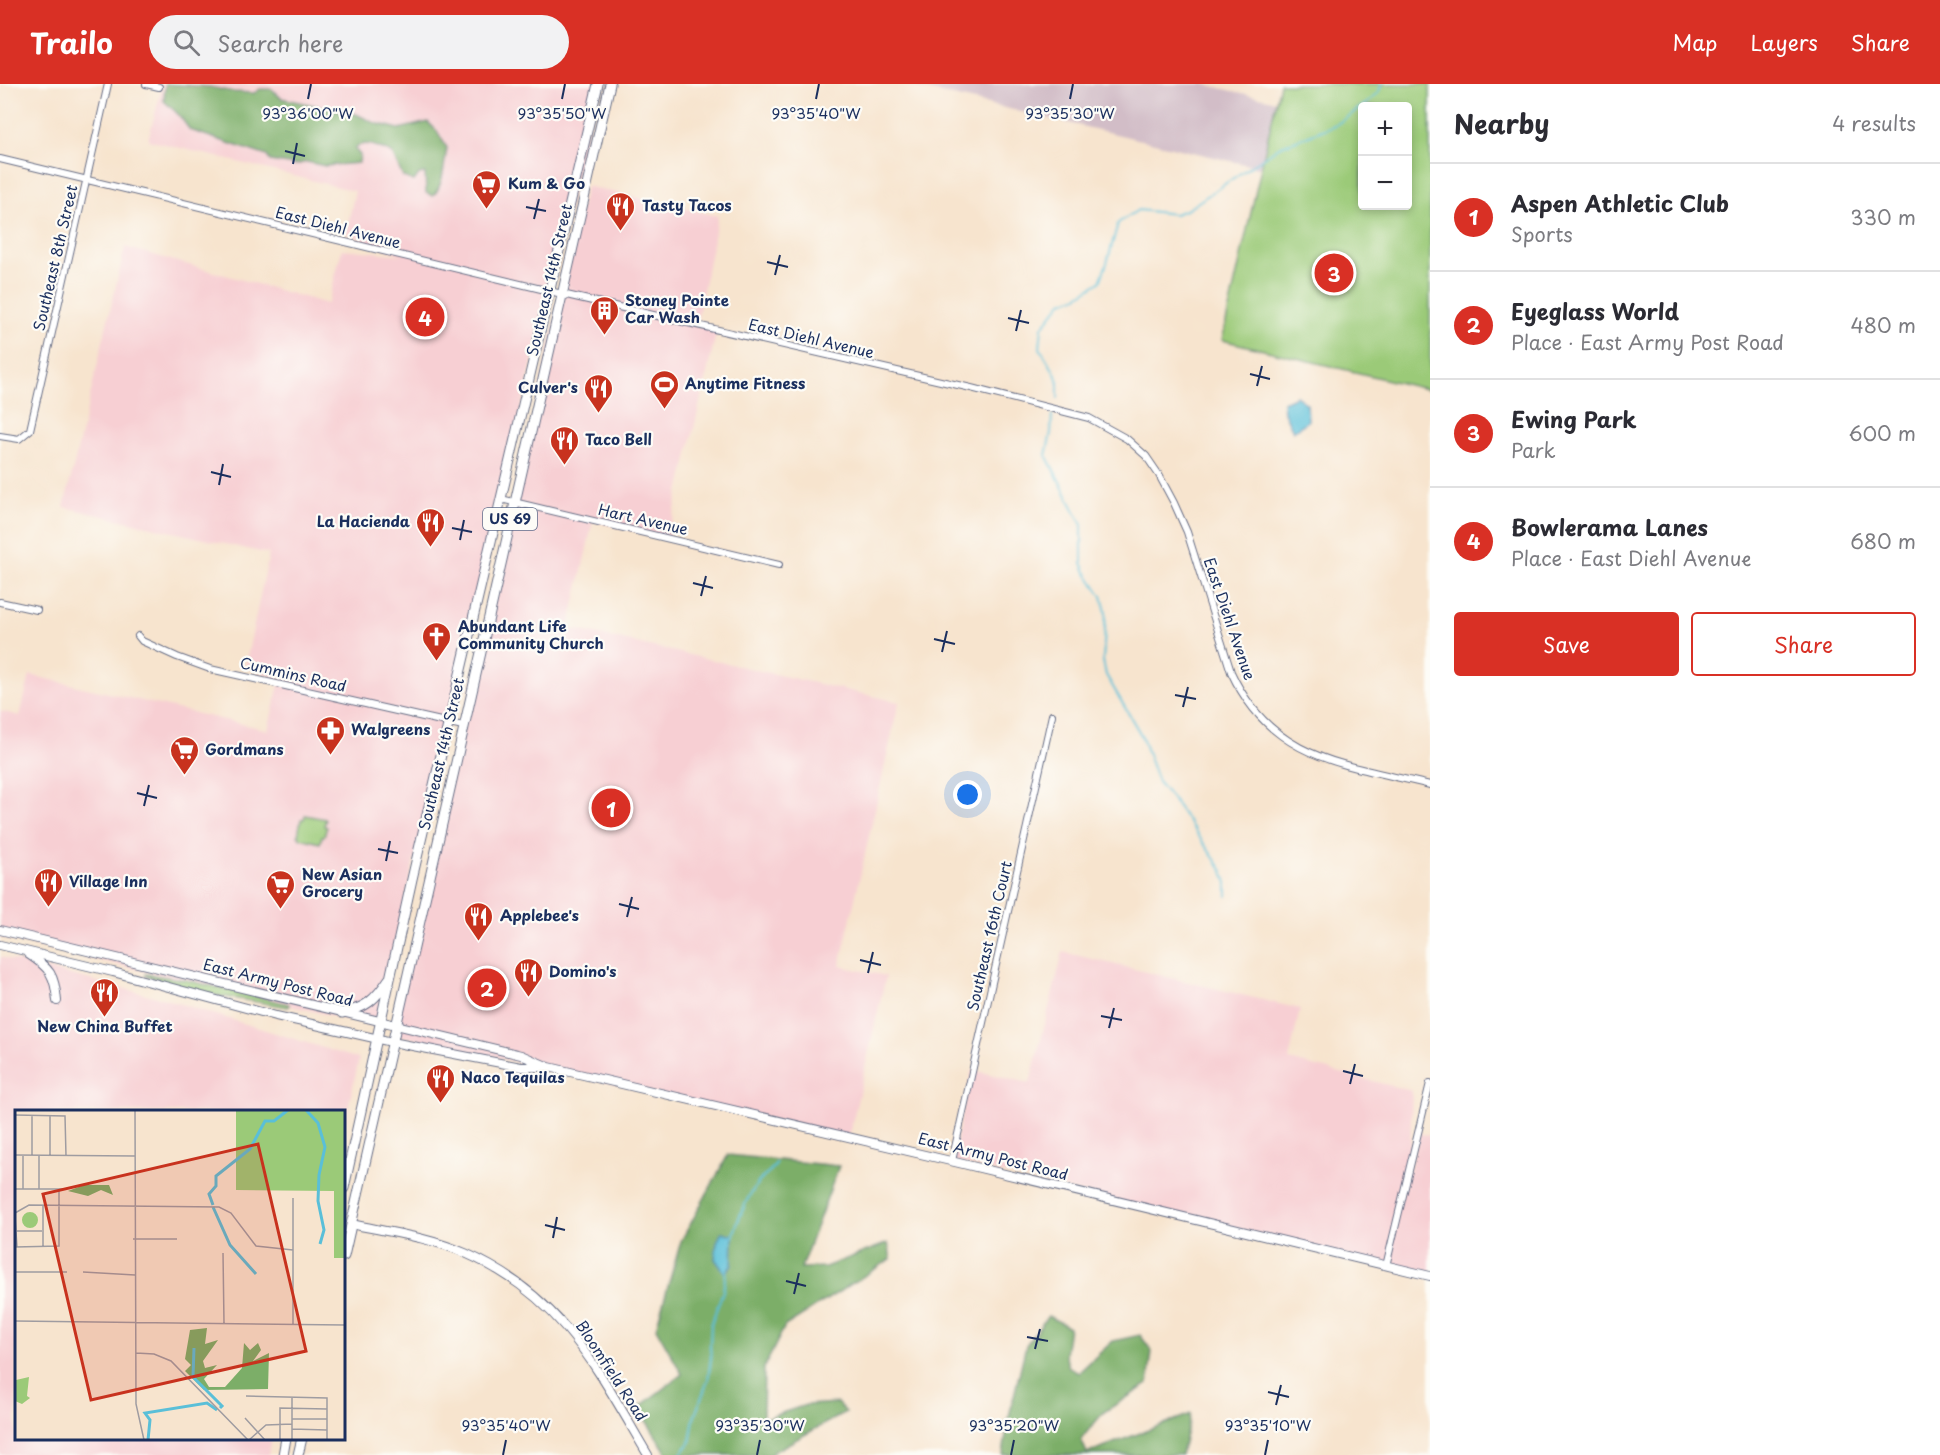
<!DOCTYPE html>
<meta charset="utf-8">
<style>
body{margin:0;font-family:"Playpen Sans",sans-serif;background:#f2f2f3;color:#2b2b33}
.controls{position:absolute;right:18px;top:18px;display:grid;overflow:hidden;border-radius:6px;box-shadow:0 3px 9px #0003}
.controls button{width:54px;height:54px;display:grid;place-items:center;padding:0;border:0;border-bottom:2px solid #e1e1e2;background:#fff;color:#2b2b33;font:30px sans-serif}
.you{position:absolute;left:968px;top:711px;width:21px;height:21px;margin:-15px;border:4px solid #fff;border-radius:50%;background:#1a73e8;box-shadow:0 0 0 9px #1a73e833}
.badge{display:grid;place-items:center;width:39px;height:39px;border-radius:50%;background:#d93025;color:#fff;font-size:20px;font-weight:700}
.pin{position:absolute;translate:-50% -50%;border:3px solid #fff;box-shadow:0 2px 6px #0006}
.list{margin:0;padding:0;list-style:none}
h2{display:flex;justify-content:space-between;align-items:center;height:78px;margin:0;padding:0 24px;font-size:26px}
h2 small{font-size:20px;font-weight:400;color:#7c7c81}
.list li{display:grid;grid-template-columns:39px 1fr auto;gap:18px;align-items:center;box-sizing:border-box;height:108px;padding:0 24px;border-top:2px solid #e1e1e2}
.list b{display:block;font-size:22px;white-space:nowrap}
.list p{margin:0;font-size:20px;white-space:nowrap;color:#7c7c81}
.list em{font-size:20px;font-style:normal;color:#7c7c81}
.actions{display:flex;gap:12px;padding:18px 24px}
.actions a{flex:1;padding:14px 0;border:2px solid #d93025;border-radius:6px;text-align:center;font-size:21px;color:#d93025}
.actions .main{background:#d93025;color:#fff}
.icon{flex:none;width:33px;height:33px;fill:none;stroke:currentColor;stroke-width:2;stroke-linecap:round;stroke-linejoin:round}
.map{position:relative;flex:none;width:1430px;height:1371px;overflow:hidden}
header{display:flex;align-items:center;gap:36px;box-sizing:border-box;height:84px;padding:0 30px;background:#d93025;color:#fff}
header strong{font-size:28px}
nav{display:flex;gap:33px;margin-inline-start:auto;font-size:21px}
.search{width:420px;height:54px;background:#f2f2f3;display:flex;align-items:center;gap:15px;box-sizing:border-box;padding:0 21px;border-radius:33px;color:#7c7c81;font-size:22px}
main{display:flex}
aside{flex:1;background:#fff}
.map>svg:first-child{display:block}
.built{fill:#f7cfd3}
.industrial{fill:#d2bdc7}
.green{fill:#9bca78;stroke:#5b7c6b;stroke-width:1.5;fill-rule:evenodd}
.forest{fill:#7cae68;stroke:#4c6e63;stroke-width:1.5}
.water{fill:#5abfd8;stroke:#3a779b;stroke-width:1.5}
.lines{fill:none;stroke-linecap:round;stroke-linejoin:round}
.stream{stroke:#5abfd8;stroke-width:2}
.street-casing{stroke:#686e85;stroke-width:8}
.secondary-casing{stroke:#686e85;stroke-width:10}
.primary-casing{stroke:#686e85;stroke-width:11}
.street{stroke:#fff;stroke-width:6}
.secondary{stroke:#fff;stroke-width:8}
.primary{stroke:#fff;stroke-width:9}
.ticks{fill:none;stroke:#1b2f5e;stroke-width:2}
.labels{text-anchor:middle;stroke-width:4.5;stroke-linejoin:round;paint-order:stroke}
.shield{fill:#fdfcf7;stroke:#5f6c8c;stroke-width:1.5}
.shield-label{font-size:14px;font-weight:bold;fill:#1b2f5e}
.poi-label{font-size:15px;font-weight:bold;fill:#1b2f5e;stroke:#fdfcf7;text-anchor:start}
.street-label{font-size:15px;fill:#1b2f5e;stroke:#fdfcf7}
.inset-river{fill:none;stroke:#5abfd8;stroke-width:3}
.inset-road{fill:none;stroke:#9f9ca1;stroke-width:1.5}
.view{fill:#c8321e;fill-opacity:0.15;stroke:#c8321e;stroke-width:3}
.inset-edge{fill:none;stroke:#1b2f5e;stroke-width:3}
.ticks-label{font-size:15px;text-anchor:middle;fill:#1b2f5e;stroke:#fdfcf7;stroke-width:4.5;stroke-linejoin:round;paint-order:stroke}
</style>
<header>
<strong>Trailo</strong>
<div class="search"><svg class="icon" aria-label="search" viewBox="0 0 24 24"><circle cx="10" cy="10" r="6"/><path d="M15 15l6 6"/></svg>Search here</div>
<nav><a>Map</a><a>Layers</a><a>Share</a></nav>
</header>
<main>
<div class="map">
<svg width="1430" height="1371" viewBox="0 0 1430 1371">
<rect width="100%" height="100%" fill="#fdfcf7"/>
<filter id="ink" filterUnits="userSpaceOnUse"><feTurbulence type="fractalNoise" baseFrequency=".0167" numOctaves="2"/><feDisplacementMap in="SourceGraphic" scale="12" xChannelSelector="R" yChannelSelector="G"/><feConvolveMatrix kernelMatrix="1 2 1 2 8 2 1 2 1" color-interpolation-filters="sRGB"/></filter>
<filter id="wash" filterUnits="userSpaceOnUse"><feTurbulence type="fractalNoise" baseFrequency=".008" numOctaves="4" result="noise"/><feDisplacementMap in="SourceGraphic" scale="24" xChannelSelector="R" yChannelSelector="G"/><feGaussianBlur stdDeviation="1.35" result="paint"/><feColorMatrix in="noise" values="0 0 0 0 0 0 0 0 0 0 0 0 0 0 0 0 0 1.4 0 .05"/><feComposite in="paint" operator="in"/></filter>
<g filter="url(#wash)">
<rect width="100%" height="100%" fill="#f7e4ce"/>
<!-- built -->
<path class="built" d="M163,0H598L375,942L0,853V627L20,632L30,591L268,646L279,601L311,606L245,583L269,470L64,423L125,163L328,220L342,165L402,171L346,149L355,107L148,56Z
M586,102L718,132L696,241L717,246L668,455L593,437L569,544L899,618L840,882L886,892L849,1053L393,950Z
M1063,868L1300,925L1289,976L1412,1007L1409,1091L1419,1049L1430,1052V1192L952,1077L972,986L1030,999Z
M0,873L165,915L359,975L344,1042V1028H16V1354L272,1355L268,1371H0Z"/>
<!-- industrial -->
<path class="industrial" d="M902,0H1203L1276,17L1261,84Z"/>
<!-- green -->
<path class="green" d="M1280,0H1430V306L1222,256ZM1408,22V122H1362V22Z
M305,731L326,735L324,742L327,743L324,752H322L320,759L300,754V752L298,751L301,735H304Z
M146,890L186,896L289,920L288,923L214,911L146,892Z"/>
<!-- forest -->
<path class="forest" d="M165,0L210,3L234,8L254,9L260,5H272L281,14L356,30L375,39L399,45L428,38L437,47L447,64C444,79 444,101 433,112L426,109L425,89L419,90L414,97L403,93L392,69C379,64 367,55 354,64L360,71L359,79L325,82L307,78L295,81L270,77L267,72L190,46L178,30L164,17Z
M728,1071L839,1082L801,1184L825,1183L888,1159L891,1175L785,1242L764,1284L763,1335L806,1321L837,1319L846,1328L775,1367L771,1371H668L638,1324L682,1290L656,1244L681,1157Z
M1048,1232L1069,1243L1065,1271L1069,1283L1079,1288L1113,1257L1140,1251L1152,1267L1148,1300L1104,1328L1081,1355L1087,1369L1191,1330L1181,1371H1003L1008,1337L1026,1261Z"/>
<!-- water -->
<path class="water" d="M1296,312L1307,320L1308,337L1293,347L1284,328L1283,318Z
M722,1148L733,1151L732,1181L725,1189L715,1175L717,1158Z"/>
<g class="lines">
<!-- stream -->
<path class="stream" d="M1058,314V298L1055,289L1040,264L1042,243L1062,218L1078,212L1100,198L1107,179L1118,139L1138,126L1175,130L1188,125L1279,63L1337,40L1370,17L1378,9L1382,0
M1052,331L1051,349L1046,371L1082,441V479L1086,488L1102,512L1106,528L1103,577L1106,591L1141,651L1158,698L1174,717L1223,787L1227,799V812
M733,1153C739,1131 748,1110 763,1093C768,1088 773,1086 776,1079
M680,1371L690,1359L694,1334L708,1296L711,1274L710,1263L711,1240L723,1207L726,1188"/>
</g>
</g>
<g filter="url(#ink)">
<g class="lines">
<defs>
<path id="street" d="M146,0L159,3
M0,75L562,210L971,304L1089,334L1127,355L1146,372L1159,391L1174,419L1187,448L1231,588C1272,677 1345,680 1430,701
M0,352L19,355L30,346L108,0
M501,415L779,481
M0,518L37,526
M138,552L142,557L177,573L210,585L463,642
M952,1077L1052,631
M1386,1182L1430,999"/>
<path id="secondary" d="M0,846L521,971L549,983L959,1079L1430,1192
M0,861L113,888L276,932L392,958L521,983H543
M28,870C50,884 55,891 57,917
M351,1140C389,1148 429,1153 465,1169C563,1212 597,1285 648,1371"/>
<path id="primary" d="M342,929C366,924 375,916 389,895
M344,1104L412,795L598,0
M344,1172L610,0
M283,1371L286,1354
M298,1371L302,1354"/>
</defs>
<!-- street casing -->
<use href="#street" class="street-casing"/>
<!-- secondary casing -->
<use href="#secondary" class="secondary-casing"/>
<!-- primary casing -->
<use href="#primary" class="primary-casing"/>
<!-- street -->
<use href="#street" class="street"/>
<!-- secondary -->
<use href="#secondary" class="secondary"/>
<!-- primary -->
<use href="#primary" class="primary"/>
</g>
</g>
<!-- ticks -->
<path class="ticks" d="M308,15L311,0M562,15L565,0M816,15L819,0M1070,15L1073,0M285,67L305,72M293,80L297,59M526,123L546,127M534,135L539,115M767,178L788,183M775,191L780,171M1008,234L1029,239M1016,247L1021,226M1250,290L1270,295M1257,302L1262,282M211,388L231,393M219,401L223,380M452,444L472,448M460,456L464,436M693,499L713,504M701,512L706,492M934,555L955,560M942,568L947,547M1175,611L1196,615M1183,623L1188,603M137,709L157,714M144,722L149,701M378,765L398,769M386,777L390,757M619,820L639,825M627,833L632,813M860,876L881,881M868,889L873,868M1101,932L1122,936M1109,944L1114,924M1343,987L1363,992M1350,1000L1355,980M545,1141L565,1146M553,1154L557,1133M786,1197L806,1202M794,1210L799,1189M1027,1253L1048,1257M1035,1265L1040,1245M1268,1308L1289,1313M1276,1321L1281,1301M503,1371L506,1356M757,1371L760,1356M1011,1371L1014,1356M1265,1371L1268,1356"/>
<!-- icons -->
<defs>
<symbol id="supermarket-pin" viewBox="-11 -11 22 30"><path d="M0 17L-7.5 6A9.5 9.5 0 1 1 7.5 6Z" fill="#c8321e" stroke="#fdfcf7"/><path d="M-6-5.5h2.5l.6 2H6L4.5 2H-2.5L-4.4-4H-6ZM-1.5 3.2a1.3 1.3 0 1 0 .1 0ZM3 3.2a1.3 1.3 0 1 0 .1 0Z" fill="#fff"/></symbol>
<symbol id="restaurant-pin" viewBox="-11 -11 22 30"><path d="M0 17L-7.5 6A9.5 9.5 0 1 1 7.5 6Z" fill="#c8321e" stroke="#fdfcf7"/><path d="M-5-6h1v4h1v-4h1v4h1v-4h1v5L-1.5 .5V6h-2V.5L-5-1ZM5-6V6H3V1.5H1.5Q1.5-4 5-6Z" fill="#fff"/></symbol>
<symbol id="building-pin" viewBox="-11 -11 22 30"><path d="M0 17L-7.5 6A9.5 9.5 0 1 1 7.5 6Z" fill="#c8321e" stroke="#fdfcf7"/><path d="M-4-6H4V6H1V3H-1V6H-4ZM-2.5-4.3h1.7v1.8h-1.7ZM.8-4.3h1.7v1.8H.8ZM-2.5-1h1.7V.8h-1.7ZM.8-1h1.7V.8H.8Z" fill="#fff"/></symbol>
<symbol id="stadium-pin" viewBox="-11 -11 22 30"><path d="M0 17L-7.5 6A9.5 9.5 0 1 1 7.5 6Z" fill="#c8321e" stroke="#fdfcf7"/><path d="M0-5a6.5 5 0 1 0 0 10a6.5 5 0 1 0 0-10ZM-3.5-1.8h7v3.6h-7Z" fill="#fff"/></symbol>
<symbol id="church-pin" viewBox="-11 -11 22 30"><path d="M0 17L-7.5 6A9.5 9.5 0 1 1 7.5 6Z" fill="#c8321e" stroke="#fdfcf7"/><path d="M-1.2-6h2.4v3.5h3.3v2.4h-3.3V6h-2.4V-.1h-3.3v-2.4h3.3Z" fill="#fff"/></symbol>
<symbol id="pharmacy-pin" viewBox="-11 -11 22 30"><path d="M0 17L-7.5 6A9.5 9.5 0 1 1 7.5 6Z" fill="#c8321e" stroke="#fdfcf7"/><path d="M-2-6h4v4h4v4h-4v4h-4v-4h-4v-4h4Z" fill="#fff"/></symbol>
</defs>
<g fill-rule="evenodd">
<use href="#supermarket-pin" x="470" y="84" width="33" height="45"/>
<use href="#restaurant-pin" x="604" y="106" width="33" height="45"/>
<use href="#building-pin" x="588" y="210" width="33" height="45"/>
<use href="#stadium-pin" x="648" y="284" width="33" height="45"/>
<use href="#restaurant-pin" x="582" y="288" width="33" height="45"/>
<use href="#restaurant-pin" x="548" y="340" width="33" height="45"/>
<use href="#restaurant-pin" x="414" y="422" width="33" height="45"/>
<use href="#church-pin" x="420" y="536" width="33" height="45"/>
<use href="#pharmacy-pin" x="314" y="630" width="33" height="45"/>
<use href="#supermarket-pin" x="168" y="650" width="33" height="45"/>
<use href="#restaurant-pin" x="32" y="782" width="33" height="45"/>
<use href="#supermarket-pin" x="264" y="784" width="33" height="45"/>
<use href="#restaurant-pin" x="462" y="816" width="33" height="45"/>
<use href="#restaurant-pin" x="512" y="872" width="33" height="45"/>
<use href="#restaurant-pin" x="88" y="892" width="33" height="45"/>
<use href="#restaurant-pin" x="424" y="978" width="33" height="45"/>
</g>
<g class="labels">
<!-- shield labels -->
<rect class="shield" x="483" y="424" width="54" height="22" rx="4.5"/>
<g class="shield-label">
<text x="510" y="440">US 69</text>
</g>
<!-- poi labels -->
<g class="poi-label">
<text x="508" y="105">Kum &amp; Go</text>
<text x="642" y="127">Tasty Tacos</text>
<text x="625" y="222">Stoney Pointe<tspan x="625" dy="17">Car Wash</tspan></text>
<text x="685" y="305">Anytime Fitness</text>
<text x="578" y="309" text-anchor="end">Culver's</text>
<text x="585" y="361">Taco Bell</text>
<text x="410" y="443" text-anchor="end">La Hacienda</text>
<text x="458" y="548">Abundant Life<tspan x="458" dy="17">Community Church</tspan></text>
<text x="351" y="651">Walgreens</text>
<text x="205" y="671">Gordmans</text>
<text x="302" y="796">New Asian<tspan x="302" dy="17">Grocery</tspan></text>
<text x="69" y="803">Village Inn</text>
<text x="500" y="837">Applebee's</text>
<text x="549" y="893">Domino's</text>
<text x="105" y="948" text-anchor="middle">New China Buffet</text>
<text x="461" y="999">Naco Tequilas</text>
</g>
<!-- street labels -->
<g class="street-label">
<text transform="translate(338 144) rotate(14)" y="5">East Diehl Avenue</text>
<text transform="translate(56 174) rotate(-77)" y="5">Southeast 8th Street</text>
<text transform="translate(550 196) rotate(-77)" y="5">Southeast 14th Street</text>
<text transform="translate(811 255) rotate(13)" y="5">East Diehl Avenue</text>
<text transform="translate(643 436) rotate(13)" y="5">Hart Avenue</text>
<text transform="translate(1229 535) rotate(71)" y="5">East Diehl Avenue</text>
<text transform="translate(293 591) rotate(13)" y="5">Cummins Road</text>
<text transform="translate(442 670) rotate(-77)" y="5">Southeast 14th Street</text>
<text transform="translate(990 852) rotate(-77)" y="5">Southeast 16th Court</text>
<text transform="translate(278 899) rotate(14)" y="5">East Army Post Road</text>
<text transform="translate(993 1073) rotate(14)" y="5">East Army Post Road</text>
<text transform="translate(611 1287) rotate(57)" y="5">Bloomfield Road</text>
</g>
</g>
<!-- overview -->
<g transform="translate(15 1026)">
<rect width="330" height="330" fill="#f7e4ce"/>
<path d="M221,0H330V148H319V81L221,80ZM7 110a8 8 0 1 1 16 0a8 8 0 1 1-16 0ZM14,267L12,286L15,288L7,294L0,291L1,270Z" fill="#9bca78"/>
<path d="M69,75H94L98,85L86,80L73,86L53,81ZM192,218L190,234L203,230L188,251L190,258L202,255L189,269L194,277H210L227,258L229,233L235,240L243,233L246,240L238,251L254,243L253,279L189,280L170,261L176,255L170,249L175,220Z" fill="#7cae68"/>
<path class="inset-river" d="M291,0L303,13L310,37L304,65L303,91L309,120L305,134M198,95L194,84L201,76V66L235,39L250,11H259L273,0M198,97L215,135L241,164M179,238L178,267L207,296L205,298M133,330L135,310L130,303L192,293L202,300"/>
<path class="inset-road" d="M120,0L121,294L129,330M0,5L50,6L51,46M17,5V46M0,45L120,46M8,45V79M24,46V79M35,46V6M0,79H52M278,88V214M0,103L14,95L204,97L216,103L241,136L278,140M0,107L2,137M2,121H27M118,129H162M0,137L44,136V79M28,137V95M208,143L209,213M0,162H52M68,162L120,165M0,211L330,215M121,243L139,244L156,251L233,330M231,286L312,288V330M230,308L250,330M277,309H312M277,319L312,320M234,330L251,315L277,314M265,330V298L312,299M277,330V288"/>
<path class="view" d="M243,34L291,241L76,290L28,84Z"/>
<rect width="330" height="330" class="inset-edge"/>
</g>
<g class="ticks-label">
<text x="308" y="35">93°36'00"W</text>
<text x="562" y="35">93°35'50"W</text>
<text x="816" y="35">93°35'40"W</text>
<text x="1070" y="35">93°35'30"W</text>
<text x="506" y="1347">93°35'40"W</text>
<text x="760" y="1347">93°35'30"W</text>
<text x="1014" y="1347">93°35'20"W</text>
<text x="1268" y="1347">93°35'10"W</text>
</g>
</svg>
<div class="controls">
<button>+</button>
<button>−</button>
</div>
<div class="you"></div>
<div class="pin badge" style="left:611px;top:724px">1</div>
<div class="pin badge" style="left:487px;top:904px">2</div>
<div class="pin badge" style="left:1334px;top:189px">3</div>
<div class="pin badge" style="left:425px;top:233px">4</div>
</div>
<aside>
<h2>Nearby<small>4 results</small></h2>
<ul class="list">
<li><span class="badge">1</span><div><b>Aspen Athletic Club</b><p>Sports</p></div><em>330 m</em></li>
<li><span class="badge">2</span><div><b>Eyeglass World</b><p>Place · East Army Post Road</p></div><em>480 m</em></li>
<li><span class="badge">3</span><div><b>Ewing Park</b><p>Park</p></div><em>600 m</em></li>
<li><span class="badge">4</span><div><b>Bowlerama Lanes</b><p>Place · East Diehl Avenue</p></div><em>680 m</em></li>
</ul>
<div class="actions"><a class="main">Save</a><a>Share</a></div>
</aside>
</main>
